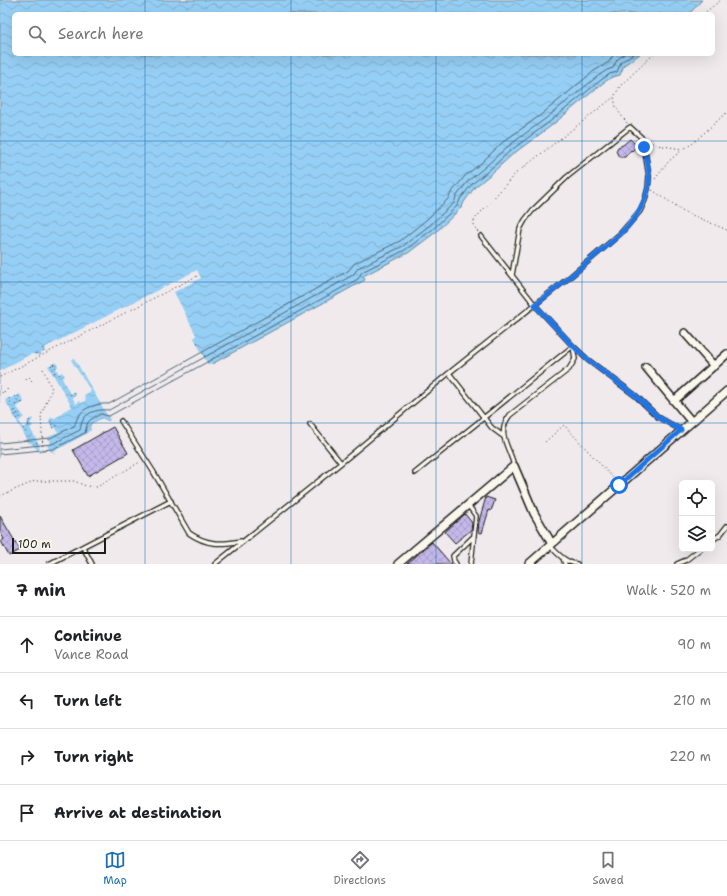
<!DOCTYPE html>
<meta charset="utf-8">
<style>
body{margin:0;font-family:"Shantell Sans",sans-serif;background:#f6f6f6;color:#202124}
.controls{position:absolute;right:12px;bottom:12px;display:grid;overflow:hidden;border-radius:6px;box-shadow:0 4px 16px #0002}
.controls button{width:36px;height:36px;display:grid;place-items:center;padding:0;border:0;border-bottom:1px solid #e0e0e0;background:#fff;color:#202124;font:20px sans-serif}
.scale{position:absolute;left:12px;bottom:10px;width:94px;box-sizing:border-box;padding-left:4px;border:2px solid #1c1c1c;border-top:0;font-size:11px;line-height:14px;white-space:nowrap;color:#1c1c1c;-webkit-text-stroke:3px #fbf7ec;paint-order:stroke}
.stop{position:absolute;width:12px;height:12px;margin:-9px;border:3px solid #1a73e8;border-radius:50%;background:#fff}
.stop.end{background:#1a73e8;border-color:#fff;box-shadow:0 1px 4px #0008}
.list{margin:0;padding:0;list-style:none}
h2{display:flex;justify-content:space-between;align-items:center;height:52px;margin:0;padding:0 16px;font-size:17px}
h2 small{font-size:13px;font-weight:400;color:#757577}
.list li{display:grid;grid-template-columns:26px 1fr auto;gap:12px;align-items:center;box-sizing:border-box;height:56px;padding:0 16px;border-top:1px solid #e0e0e0}
.list b{display:block;font-size:15px;white-space:nowrap}
.list p{margin:0;font-size:13px;white-space:nowrap;color:#757577}
.list em{font-size:13px;font-style:normal;color:#757577}
.icon{flex:none;width:22px;height:22px;fill:none;stroke:currentColor;stroke-width:2;stroke-linecap:round;stroke-linejoin:round}
.map{position:relative;flex:none;width:727px;height:564px;overflow:hidden}
.search{position:absolute;background:#fff;box-shadow:0 4px 16px #0002;left:12px;right:12px;top:12px;height:44px;display:flex;align-items:center;gap:10px;box-sizing:border-box;padding:0 14px;border-radius:6px;color:#757577;font-size:15px}
.sheet{height:276px;background:#fff}
nav{display:flex;justify-content:space-around;align-items:center;box-sizing:border-box;height:56px;border-top:1px solid #e0e0e0;background:#fff;font-size:11px;color:#757577}
nav a{display:grid;justify-items:center;gap:2px}
nav .on{color:#1f6fb2}
.map>svg:first-child{display:block}
.water{fill:url(#water-waves);stroke:#65879e}
.pier{fill:#f0eaec;fill-rule:evenodd}
.lines{fill:none;stroke-linecap:round;stroke-linejoin:round}
.shore{stroke:#4d6473;stroke-width:1}
.building{fill:url(#building-cross-hatch);stroke:#1c1c1c}
.service-casing{stroke:#1c1c1c;stroke-width:6}
.minor-casing{stroke:#1c1c1c;stroke-width:10}
.path{stroke:#1c1c1c;stroke-width:1;stroke-dasharray:1 3;stroke-linecap:butt}
.service{stroke:#fbf7ec;stroke-width:3.5}
.minor{stroke:#fbf7ec;stroke-width:7}
.route{stroke:#1a73e8;stroke-width:5}
.grid{fill:none;stroke:#1f6fb2;stroke-width:1;stroke-opacity:0.55}
</style>
<div class="map">
<svg width="727" height="564" viewBox="0 0 727 564">
<defs>
<pattern id="water-waves" width="16" height="10" patternUnits="userSpaceOnUse"><rect width="16" height="10" fill="#96cff5"/><path d="M0 5q4-4 8 0t8 0" fill="none" stroke="#81b1d1"/></pattern>
<pattern id="building-cross-hatch" width="8" height="8" patternUnits="userSpaceOnUse"><rect width="8" height="8" fill="#c4b8ea"/><path d="M0 0l8 8M0 8l8-8" fill="none" stroke="#a89ec8"/></pattern>
</defs>
<rect width="100%" height="100%" fill="#f0eaec"/>
<filter id="ink" filterUnits="userSpaceOnUse"><feTurbulence type="fractalNoise" baseFrequency=".025" numOctaves="2"/><feDisplacementMap in="SourceGraphic" scale="8" xChannelSelector="R" yChannelSelector="G"/><feConvolveMatrix kernelMatrix="1 2 1 2 8 2 1 2 1" color-interpolation-filters="sRGB"/></filter>
<g filter="url(#ink)">
<!-- water -->
<path class="water" d="M0,0H702L689,14H14V54H640L624,65L620,75L612,77L603,83L551,126L513,154L491,174L475,187L464,202L462,207L436,232L408,253L363,276L365,280L108,421L102,418L91,424L90,428L93,433L55,452L0,458Z"/>
<!-- pier -->
<path class="pier" d="M197,270L201,278L174,292L196,335L194,338L208,365L212,364V366L109,423L102,420L98,422L93,425L92,428L95,433L67,448L57,452L41,455L43,457L0,460V371L31,354L39,355L45,351L44,348ZM74,358L110,420L108,421L102,418L91,424L90,428L91,430L84,435L64,446L51,452L47,446L51,443L49,439L50,436L58,432L56,428H53L49,420L52,417L53,419L62,414V412L72,407L48,366L56,362L58,366L56,368L59,374L62,372L65,376L62,378L70,394L74,392L76,395L72,397L76,404L79,401L81,403L86,400L84,395L91,391L71,360ZM20,394L24,402L17,407L24,417L19,421L23,428L28,425L27,421L32,418L33,420L30,423L33,426L30,428L39,444L40,453L31,443H29L5,400L8,398L9,399Z"/>
<g class="lines">
<!-- shore -->
<path class="shore" d="M0,443L50,438L74,426C76,423 76,420 78,417C83,407 98,403 109,404L348,271L355,263L400,241L426,220L448,199L451,193L465,176L481,163L503,142L542,114L594,71L609,62L614,54
M0,449L52,444L80,430C81,427 81,423 83,420C87,411 101,409 109,410L353,275L358,268L403,246L430,225L454,203L456,197L468,181L485,167L507,147L545,119L598,76L607,70L613,68L617,60L624,54
M0,454L53,449L85,433C88,419 88,421 101,414L109,416L358,279L362,272L405,250L433,229L458,205L460,199L472,184L488,171L510,151L548,123L601,80L610,74L617,72L621,62L633,54"/>
</g>
<!-- building -->
<path class="building" d="M630,139L637,146L632,151L631,150L625,157H619L616,151L618,147L623,145Z
M113,427L128,453L88,476L73,450Z
M486,497L495,500L491,511L489,510L482,533L478,532L479,521Z
M465,514L472,523L471,530L455,543L445,532Z
M0,516L20,550L9,556L1,541L4,539L0,532Z
M432,542L451,564H407Z"/>
<g class="lines">
<defs>
<path id="service" d="M481,236L535,305L573,346L588,360L636,396L658,417L681,430
M449,373L492,428L503,436
M121,421L153,471L189,533C206,545 221,545 241,541
M310,424L341,463
M415,473L573,346L575,359L569,369L510,415C495,434 510,447 514,466
M468,505L476,516L471,564
M712,540L720,535L727,526
M550,546C558,554 566,563 577,564
M83,547L92,564
M563,558L565,564
M49,564L171,501
M215,564L341,463L449,373L571,276L621,233L640,211L645,200L648,188L649,177L643,139L630,127L567,177L532,211L525,220L520,229L512,275
M456,564L454,561L453,556L473,537
M677,564L686,560L700,549"/>
<path id="minor" d="M685,333L714,366
M646,367L691,421
M674,401L727,354
M398,564L514,466L534,513L552,544
M529,564L727,391"/>
</defs>
<!-- service casing -->
<use href="#service" class="service-casing"/>
<!-- minor casing -->
<use href="#minor" class="minor-casing"/>
<!-- path -->
<path class="path" d="M703,14L721,0
M627,123L616,108L614,97L620,86L654,54
M648,141L657,145L682,149
M655,179L669,161L683,149L692,144L727,112
M652,190L685,212L727,230
M478,232L474,226V220L515,174L614,97
M197,343L199,342L201,345
M44,352L42,349L45,348
M35,353L36,354
M40,354V355
M203,354L205,352
M204,356L207,354
M207,362L214,357
M53,364L56,368
M51,365L56,375
M43,369L52,389L41,415L43,450
M59,374L62,378
M0,377L197,276
M29,377L30,378
M26,378L27,380
M31,380L32,381
M7,389L8,391
M4,391L5,393
M2,392L3,394
M73,392L75,396
M70,394L72,397
M15,396L20,405
M18,396L20,398
M9,398L12,405
M22,402V403
M15,404L17,407
M15,410L21,419
M13,411L19,421
M50,422L53,419
M28,424L30,423L29,419
M28,425L30,428
M51,425L54,423
M23,428L27,434
M53,428L58,425
M545,442L564,425L615,480
M36,443L37,442
M0,496L35,481H74L86,486L97,487L140,462"/>
<!-- service -->
<use href="#service" class="service"/>
<!-- minor -->
<use href="#minor" class="minor"/>
</g>
</g>
<g class="lines" filter="url(#ink)">
<!-- route -->
<path class="route" d="M619,485L681,430L658,417L636,396L588,360L573,346L535,305C554,290 573,275 591,259C614,240 641,220 648,189C651,175 647,161 644,147"/>
</g>
<!-- grid -->
<path class="grid" d="M145,0V14M291,0V14M436,0V14M582,0V14M145,54V564M291,54V564M436,54V564M582,54V564M0,141H727M0,282H727M0,423H727"/>
</svg>
<div class="controls">
<button><svg class="icon" aria-label="locate" viewBox="0 0 24 24"><circle cx="12" cy="12" r="6"/><path d="M12 2v4M12 18v4M2 12h4M18 12h4"/></svg></button>
<button><svg class="icon" aria-label="layers" viewBox="0 0 24 24"><path d="M12 4l9 5-9 5-9-5zM3 14l9 5 9-5"/></svg></button>
</div>
<div class="scale">100 m</div>
<div class="stop" style="left:619px;top:485px"></div>
<div class="stop end" style="left:644px;top:147px"></div>
<div class="search"><svg class="icon" aria-label="search" viewBox="0 0 24 24"><circle cx="10" cy="10" r="6"/><path d="M15 15l6 6"/></svg>Search here</div>
</div>
<section class="sheet">
<h2>7 min<small>Walk · 520 m</small></h2>
<ul class="list">
<li><svg class="icon" aria-label="ahead" viewBox="0 0 24 24"><path d="M12 20V5M6 11l6-6 6 6"/></svg><div><b>Continue</b><p>Vance Road</p></div><em>90 m</em></li>
<li><svg class="icon" aria-label="left" viewBox="0 0 24 24"><path d="M17 20v-9H6M10 6l-5 5 5 5"/></svg><div><b>Turn left</b></div><em>210 m</em></li>
<li><svg class="icon" aria-label="right" viewBox="0 0 24 24"><path d="M7 20v-9h11M14 6l5 5-5 5"/></svg><div><b>Turn right</b></div><em>220 m</em></li>
<li><svg class="icon" aria-label="arrive" viewBox="0 0 24 24"><path d="M6 21V4h12l-3 4 3 4H6"/></svg><div><b>Arrive at destination</b></div></li>
</ul>
</section>
<nav>
<a class="on"><svg class="icon" aria-label="map" viewBox="0 0 24 24"><path d="M3 6l6-2 6 2 6-2v14l-6 2-6-2-6 2zM9 4v14M15 6v14"/></svg>Map</a>
<a><svg class="icon" aria-label="directions" viewBox="0 0 24 24"><path d="M12 3l9 9-9 9-9-9zM9 14v-3h6M13 9l2 2-2 2"/></svg>Directions</a>
<a><svg class="icon" aria-label="saved" viewBox="0 0 24 24"><path d="M7 4h10v16l-5-4-5 4z"/></svg>Saved</a>
</nav>
